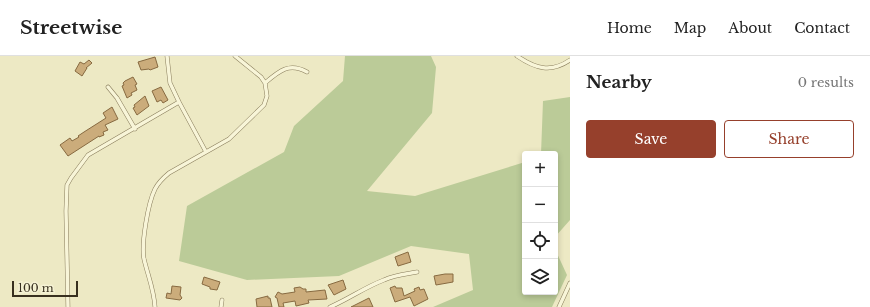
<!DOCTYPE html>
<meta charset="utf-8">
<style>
body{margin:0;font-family:"Libre Baskerville",serif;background:#f6f6f6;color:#222}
.controls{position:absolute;right:12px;bottom:12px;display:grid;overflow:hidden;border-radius:4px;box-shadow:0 2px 6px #0003}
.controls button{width:36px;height:36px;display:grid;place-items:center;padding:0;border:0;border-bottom:1px solid #e0e0e0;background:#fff;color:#222;font:20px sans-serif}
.scale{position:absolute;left:12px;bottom:10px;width:66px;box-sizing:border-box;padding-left:4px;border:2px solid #38301f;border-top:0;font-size:11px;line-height:14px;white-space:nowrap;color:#38301f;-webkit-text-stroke:3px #f5f2d4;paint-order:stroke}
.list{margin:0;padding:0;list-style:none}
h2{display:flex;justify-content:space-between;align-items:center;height:52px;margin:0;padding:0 16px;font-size:17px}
h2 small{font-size:13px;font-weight:400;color:#767676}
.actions{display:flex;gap:8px;padding:12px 16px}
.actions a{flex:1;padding:9px 0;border:1px solid #96402c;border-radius:4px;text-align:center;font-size:14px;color:#96402c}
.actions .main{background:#96402c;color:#fff}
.icon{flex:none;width:22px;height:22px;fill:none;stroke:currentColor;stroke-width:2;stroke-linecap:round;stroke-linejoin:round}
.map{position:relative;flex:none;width:570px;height:251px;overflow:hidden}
header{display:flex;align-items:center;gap:24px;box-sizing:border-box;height:56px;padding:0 20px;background:#fff;border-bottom:1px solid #e0e0e0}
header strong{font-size:19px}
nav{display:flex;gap:22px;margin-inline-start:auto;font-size:14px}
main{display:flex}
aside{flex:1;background:#fff}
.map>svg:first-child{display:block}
.green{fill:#bbcb98}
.building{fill:#cbac7b;stroke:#876a41}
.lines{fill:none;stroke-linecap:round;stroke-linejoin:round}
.minor-casing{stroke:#887c5b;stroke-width:4.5}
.minor{stroke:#f8f5d8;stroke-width:3.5}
</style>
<header>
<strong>Streetwise</strong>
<nav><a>Home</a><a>Map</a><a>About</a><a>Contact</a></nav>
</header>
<main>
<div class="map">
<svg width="570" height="251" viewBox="0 0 570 251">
<rect width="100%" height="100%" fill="#ede9c4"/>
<!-- green -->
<path class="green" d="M345,0H431L436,11L432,57L367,135L415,140L525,106V236H555V193L567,219L552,251H433L473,234L469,198L411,190L339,220L247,224L179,205L187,150L284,96L294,70L343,25Z
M570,41V164L555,181V98H541L543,45Z"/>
<!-- building -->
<path class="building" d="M155,1L158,11L150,14L149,13L141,14L138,6Z
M89,4L92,7L86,12H87L82,20L75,15L80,6L84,8Z
M133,21L137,28L135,29L137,34L131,37L132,39L127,42L122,30L124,29L123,27L125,25Z
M161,31L168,44L163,47L161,44L157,46L152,35Z
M145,40L149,50L137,59L133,52L135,51L134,49Z
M112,51L118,63L105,69L108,74L103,76L104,79L99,81V80L68,100L60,89L70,82L72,85L79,81L78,80L84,76L106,62L103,57Z
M408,196L411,206L398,210L395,201Z
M445,218H453V226L436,229L434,220Z
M204,221L220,226L217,234L210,233V231L202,228Z
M343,224L346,233L334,239L328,229Z
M172,230L181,231L180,239L182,242L180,244L166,242L167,237L171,238Z
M395,230L396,232H402L404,240L415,235L414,233L419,231L420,234L424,233L428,243L414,250L410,241L395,246L390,232Z
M300,231L303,233H306V236L325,234L327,243L308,244L309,247L296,250L295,245L283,247L284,251H279L277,242L275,241L278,236L282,238L295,236L294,232Z
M268,240V242H270L272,251H257L256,243Z
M369,242L373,251H351Z"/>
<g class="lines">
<defs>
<path id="minor" d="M167,0L170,27L179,46L206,96
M517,0C536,13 551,17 570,4
M265,27C279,15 289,6 307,16
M108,31L117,42L135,73
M68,251L66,155L67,129L71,122L88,99L179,46
M155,251C154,234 148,220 144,203C141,188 148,147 155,133C158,127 163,122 169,117L229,83L264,49L267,40L265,27L261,21L235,0
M221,251L222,244
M330,251C349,243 365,231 384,224C394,219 406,218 417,216
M559,251L570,227"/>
</defs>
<!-- minor casing -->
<use href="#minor" class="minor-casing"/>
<!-- minor -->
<use href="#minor" class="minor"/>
</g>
</svg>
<div class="controls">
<button>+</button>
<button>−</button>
<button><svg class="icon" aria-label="locate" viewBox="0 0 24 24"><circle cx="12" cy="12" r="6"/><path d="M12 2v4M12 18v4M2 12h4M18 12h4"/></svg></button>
<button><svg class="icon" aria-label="layers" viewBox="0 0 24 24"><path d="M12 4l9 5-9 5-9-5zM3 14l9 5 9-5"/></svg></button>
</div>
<div class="scale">100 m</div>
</div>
<aside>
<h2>Nearby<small>0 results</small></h2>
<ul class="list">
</ul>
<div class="actions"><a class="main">Save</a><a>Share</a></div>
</aside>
</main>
